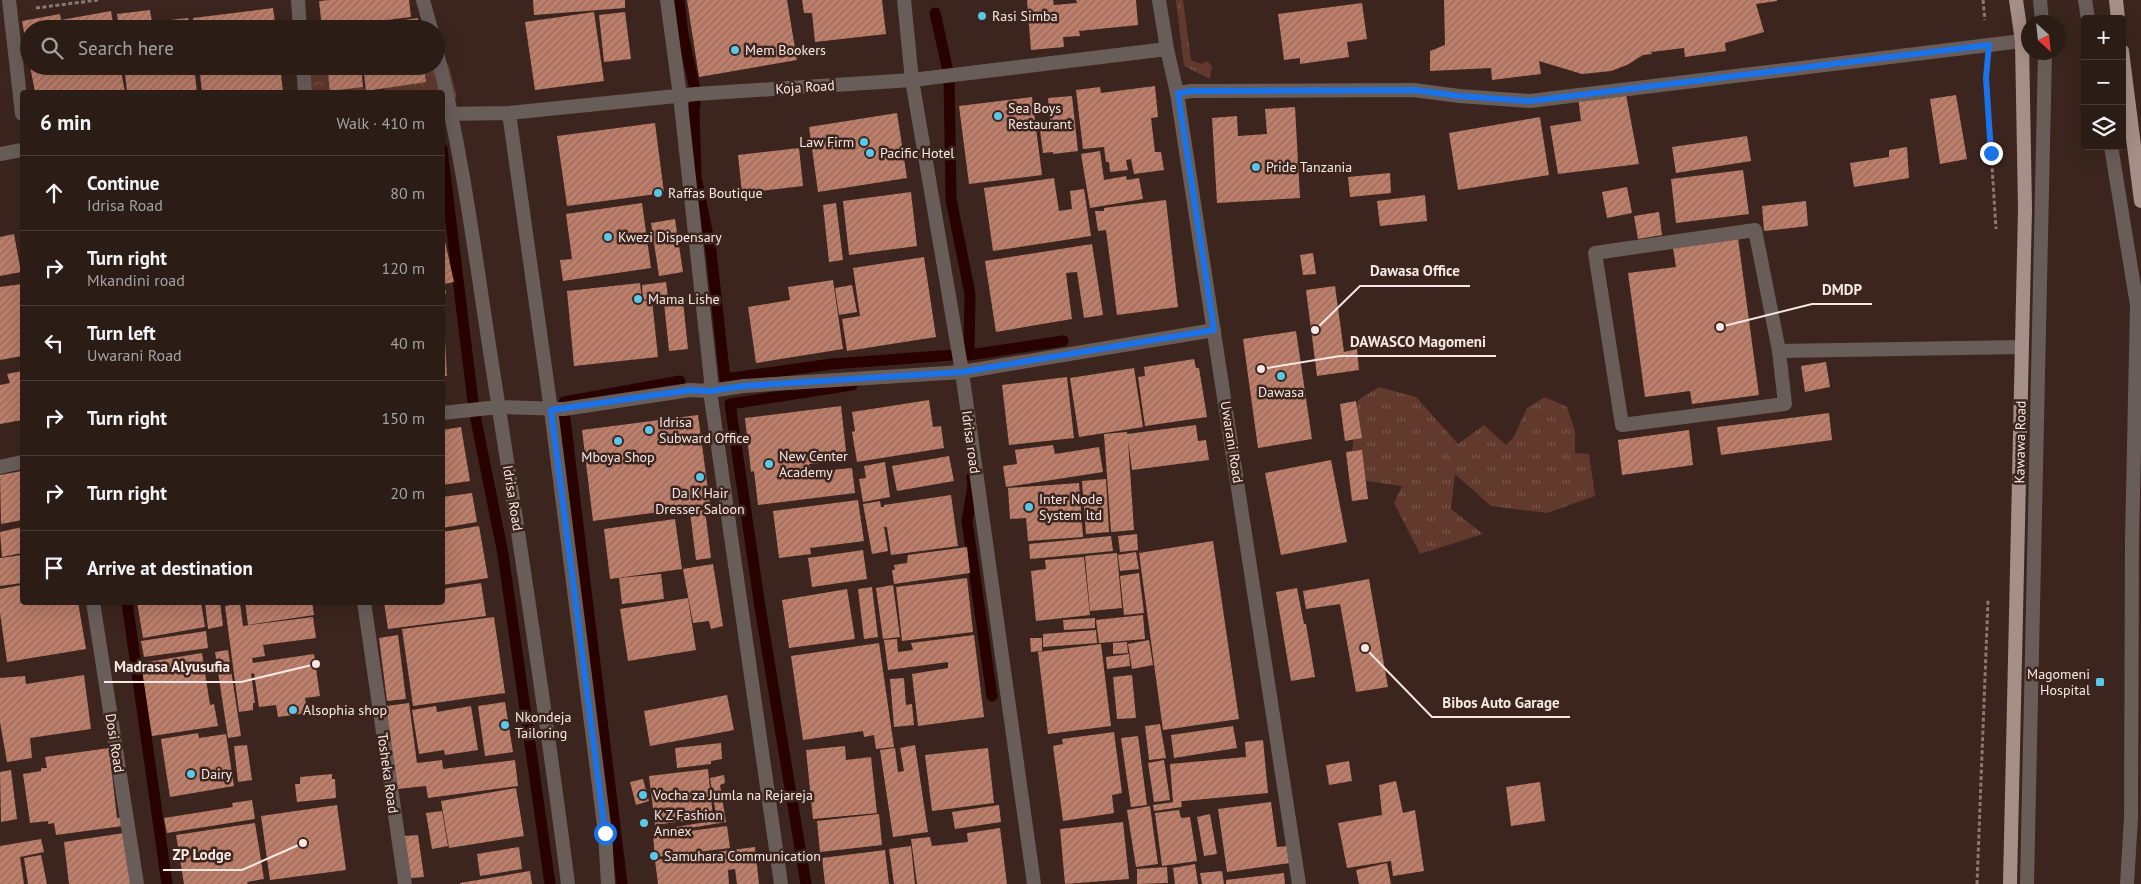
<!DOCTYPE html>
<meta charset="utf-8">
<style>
body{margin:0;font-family:"PT Sans",sans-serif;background:#382923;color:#f1f3f6}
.controls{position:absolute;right:15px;top:15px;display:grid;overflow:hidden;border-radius:5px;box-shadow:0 5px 20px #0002}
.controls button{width:45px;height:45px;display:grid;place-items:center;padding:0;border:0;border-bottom:1px solid #483a35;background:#2c1c16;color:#f1f3f6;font:25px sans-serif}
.compass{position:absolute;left:2021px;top:15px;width:45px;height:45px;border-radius:50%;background:#2c1c16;box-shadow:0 5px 20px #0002;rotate:153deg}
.stop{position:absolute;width:15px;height:15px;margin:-11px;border:4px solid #1a73e8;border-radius:50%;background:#fff}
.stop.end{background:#1a73e8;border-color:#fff;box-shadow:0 1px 5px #0008}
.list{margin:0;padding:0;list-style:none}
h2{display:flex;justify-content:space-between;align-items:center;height:65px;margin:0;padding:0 20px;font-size:21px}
h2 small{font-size:16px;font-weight:400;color:#a6a1a1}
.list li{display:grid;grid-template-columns:32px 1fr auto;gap:15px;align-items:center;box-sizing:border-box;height:75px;padding:0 20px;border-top:1px solid #483a35}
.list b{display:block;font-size:19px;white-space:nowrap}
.list p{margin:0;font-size:16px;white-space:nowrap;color:#a6a1a1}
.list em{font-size:16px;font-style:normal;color:#a6a1a1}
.icon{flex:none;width:28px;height:28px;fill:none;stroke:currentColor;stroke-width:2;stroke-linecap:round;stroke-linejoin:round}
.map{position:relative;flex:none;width:2141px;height:884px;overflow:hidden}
.search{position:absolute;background:#2c1c16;box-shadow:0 5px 20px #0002;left:20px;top:20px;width:425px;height:55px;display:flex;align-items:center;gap:12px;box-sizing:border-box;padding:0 18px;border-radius:28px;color:#a6a1a1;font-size:19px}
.panel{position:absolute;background:#2c1c16;box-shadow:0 5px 20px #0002;left:20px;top:90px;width:425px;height:515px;border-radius:5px}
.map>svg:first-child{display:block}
.grass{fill:url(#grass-tufts)}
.forest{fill:url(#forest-crowns)}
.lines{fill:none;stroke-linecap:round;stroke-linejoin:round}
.stream{stroke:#270200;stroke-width:11}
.building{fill:url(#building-hatch)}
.path{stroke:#8b7872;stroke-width:3;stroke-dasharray:4 2.5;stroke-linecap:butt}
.service{stroke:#695d5a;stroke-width:14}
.minor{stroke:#695d5a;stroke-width:14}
.primary{stroke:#a68f87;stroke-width:14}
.route{stroke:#1a73e8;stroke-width:6}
.poi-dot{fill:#5ac8e6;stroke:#3b251e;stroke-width:2}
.labels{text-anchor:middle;stroke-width:5;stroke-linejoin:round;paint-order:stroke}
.poi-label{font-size:14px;fill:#f7e8e3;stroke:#3b251e;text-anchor:start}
.street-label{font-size:14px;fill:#f7e8e3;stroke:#3b251e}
.leader{fill:none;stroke:#f7e8e3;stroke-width:2}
.callout-dot{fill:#f7e8e3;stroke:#3b251e;stroke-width:2}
.callout-label{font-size:15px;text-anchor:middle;font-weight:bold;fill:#f7e8e3;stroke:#3b251e;stroke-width:5;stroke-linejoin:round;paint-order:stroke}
</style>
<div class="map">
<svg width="2141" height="884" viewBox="0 0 2141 884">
<defs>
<pattern id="grass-tufts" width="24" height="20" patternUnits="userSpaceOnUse" patternTransform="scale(1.25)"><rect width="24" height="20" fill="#61392d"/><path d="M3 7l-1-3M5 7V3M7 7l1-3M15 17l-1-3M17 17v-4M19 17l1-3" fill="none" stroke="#78564b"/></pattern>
<pattern id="forest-crowns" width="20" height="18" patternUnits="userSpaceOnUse" patternTransform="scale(1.25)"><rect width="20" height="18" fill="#61392d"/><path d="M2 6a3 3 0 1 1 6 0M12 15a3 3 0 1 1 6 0" fill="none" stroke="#78564b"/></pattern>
<pattern id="building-hatch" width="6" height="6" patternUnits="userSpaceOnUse" patternTransform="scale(1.25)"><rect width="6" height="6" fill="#bd7e6a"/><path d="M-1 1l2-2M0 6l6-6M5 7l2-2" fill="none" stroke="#956a5d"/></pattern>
</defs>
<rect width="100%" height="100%" fill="#3b251e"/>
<!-- grass -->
<path class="grass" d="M1176,0H1183L1191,60L1201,64L1207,61L1212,66L1210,79L1184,66Z
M1379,387L1416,397L1458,444L1484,425L1506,445L1513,438L1527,408L1545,397L1567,407L1575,431V453L1589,454L1595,496L1547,513L1491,506L1455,474L1451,509L1483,534L1420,554L1394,503L1402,486L1366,481L1352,451L1358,400Z"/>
<!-- forest -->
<path class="forest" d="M436,47L449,66L457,97L443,113L442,92H384V81L380,66H436Z
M318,66H351L366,91V92H309L310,75Z"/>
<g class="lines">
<!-- stream -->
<path class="stream" d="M679,0L683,35L696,94L694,110L696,177L711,251L725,379L832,364L953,355
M935,13L949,76L951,199L970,294L969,355L1063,341
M442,149L474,410L503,554L550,884
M564,402L680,381
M564,411L622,884
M972,477L973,486L967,521L992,696
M127,602L167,884
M806,884L760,607L730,404L852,385"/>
</g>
<!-- building -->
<path class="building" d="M330,0H409L411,17L322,28L319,1Z
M533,0H625V8L534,15Z
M687,0H787L797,60L699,77Z
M802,0H882L886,34L815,42L812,13H804Z
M1027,0H1053L1054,5L1077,3L1076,0H1136L1138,25L1079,31L1080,36L1063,37L1064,47L1031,50Z
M1444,0H1777V1L1756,4L1764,32L1725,43L1726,51L1685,57L1684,48L1651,52L1652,54L1643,55L1627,65L1611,71L1582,74L1539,61L1541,74L1492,80L1491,68L1430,71V51L1445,45Z
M1362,3L1367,39L1347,42L1349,57L1300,64V58L1284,60L1278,14Z
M273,8L276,29H194L193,18Z
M150,10L152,22L188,18L190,29H119L117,14Z
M111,11L114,29H29L28,54L22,21L60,14L61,20Z
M594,12L604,81L535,90L525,22Z
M625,12L631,59L604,62L599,15Z
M418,18L419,29H358V27Z
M30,66H120L125,92H35Z
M124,66H194L197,92H127Z
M199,66H280L283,92H202Z
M327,66H361L363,87L330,91Z
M363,66H424L426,82L366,91Z
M1155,86L1158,117L1151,118L1155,152H1161L1164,170L1134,174L1131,159L1126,160L1128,170L1110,172L1109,162H1106L1104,147L1083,149L1076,90L1100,87L1101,93Z
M1625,89L1639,164L1558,174L1550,126L1581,121L1578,96Z
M1956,95L1967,159L1940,164L1930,99Z
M1072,96L1078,151L1053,154V152L1043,153L1040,130L1051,129L1048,98Z
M1032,97L1042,175L969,184L959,106Z
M1295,107L1300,198L1217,203L1212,118L1237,116L1238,136L1267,134L1265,109Z
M897,113L907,178L818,192L809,127Z
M1540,117L1549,175L1458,190L1449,133Z
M655,123L664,193L567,206L557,136Z
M1747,136L1751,161L1676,173L1672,147Z
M1907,147L1909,178L1854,187L1850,163L1889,157V150Z
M799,148L803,186L742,193L738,155Z
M1100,151L1104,180L1126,176L1127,180L1139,178L1143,199L1090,208L1081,154Z
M1743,170L1749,214L1676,223L1671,179Z
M1390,173L1391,193L1350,197L1348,177Z
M1054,178L1059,211L1072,209L1070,191L1084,189L1091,236L993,251L984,188Z
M1627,187L1632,213L1607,218L1602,192Z
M911,192L917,246L849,255L843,201Z
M1425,195L1427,221L1380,226L1377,201Z
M1166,200L1178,307L1117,315L1106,230L1098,231L1095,211H1104V208Z
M1806,201L1808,226L1764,231L1762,206Z
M642,203L651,268L563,281L560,260L572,259L566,214Z
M836,203L843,260L829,262L823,205Z
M1659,212L1662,235L1638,239L1634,216Z
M675,219L683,272L659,276L651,223Z
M442,228L454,282L444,284L446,293L442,294Z
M14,234L21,272L0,276V237Z
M1738,238L1759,395L1692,404L1690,391L1645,397L1628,273L1676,267L1673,248Z
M1092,244L1103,315L1084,318L1077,272L1066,273L1072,319L996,332L985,261Z
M1313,253L1316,274L1303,275L1300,255Z
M924,257L936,337L847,351L842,319L860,316L853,268Z
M833,280L843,349L756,363L748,307L790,300L788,287Z
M666,282L668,296L643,300L642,285Z
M640,283L642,301L652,300L658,357L574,366L567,291Z
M22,284V356L0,360V287Z
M852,285L857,312L839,315L835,288Z
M1335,286L1344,352L1357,349L1359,370L1317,376L1306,290Z
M683,301L688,349L669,351L664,303Z
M442,322H444L447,376H442Z
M1296,331L1312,439L1258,448L1243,339Z
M1194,359L1196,368H1199L1207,417L1145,426L1138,377L1145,376L1144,367Z
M1826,362L1830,387L1805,392L1801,366Z
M1134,368L1143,427L1079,437L1070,378Z
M22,371V420L0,424V385L10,383L7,374Z
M1067,377L1074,438L1009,445L1002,385Z
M929,400L933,427L941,426L944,448L857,462L852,432L855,431L852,412Z
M1356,401L1362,438L1345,441L1340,404Z
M841,406L847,460L809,464L810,472L852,468L855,493L758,505L754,471L751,472L745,418Z
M1829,413L1832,440L1721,455L1717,427Z
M698,415L710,505L593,521L582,430Z
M1196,425L1198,441L1206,440L1209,460L1132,470L1128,440L1134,530L1111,532L1104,434L1127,432V434Z
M461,427L470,481L442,485V430Z
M1689,430L1693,465L1622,475L1618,440Z
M1053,445L1055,454L1099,447L1103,472L1006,487L1003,466L1017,464L1015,450Z
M1362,450L1368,499L1352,501L1346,452Z
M949,456L954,481L897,491L892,466Z
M1331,460L1347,542L1281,555L1265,473Z
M885,462L890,497L863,502L859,479L866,478L864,466Z
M22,471V520L1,524L0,475Z
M1106,479L1109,532L1086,534L1082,481Z
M1079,483L1083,537L1028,541L1026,518L1010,519L1008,488Z
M472,493L477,522L442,528V497Z
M951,495L958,546L891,555L887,527H884L888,551L872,554L863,504L880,501L881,507H884V505Z
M858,500L864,541L810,548L811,554L779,558L773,511Z
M705,510L711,558L696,560L690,512Z
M675,519L682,569L610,579L604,529Z
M479,526L488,578L442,585V532Z
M22,527V553L2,557L0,532Z
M1137,534L1138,550L1120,552L1118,536Z
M1111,536L1113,551L1030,559L1029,544Z
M1213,541L1239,719L1163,730L1139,553Z
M967,547L970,573L894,584L892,570H895L894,565L907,563L908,555Z
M863,550L867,579L812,587L808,558Z
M1136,552L1139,569L1120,571L1118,555Z
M1117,553L1122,608L1090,611L1085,556Z
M22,555V583L0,586V558Z
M1084,557L1090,615L1036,621L1031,571L1046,569L1045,560Z
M713,564L723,626L711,629L709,621L693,623L683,569Z
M1139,573L1144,613L1124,615L1120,576Z
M661,574L664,599L622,604L619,578Z
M967,578L973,632L902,641L896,587Z
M1369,579L1388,687L1356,692L1340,604L1306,609L1303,591Z
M481,583L486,616L388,629L384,602H442V589Z
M22,585V602H78L86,649L7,662L0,613V589Z
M893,585L900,637L883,639L876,588Z
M872,587L878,637L864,639L858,589Z
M1297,588L1304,624H1306L1315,677L1291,681L1276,592Z
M847,589L855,639L789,648L782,600Z
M688,598L696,650L628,661L620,609Z
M137,602H201L205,627L143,638Z
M205,602H220L223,626L208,629Z
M245,602H312L314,615L248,625Z
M240,603L243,626L313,617L316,638L263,645L265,656L252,658L253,663L314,654L320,696L305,698L308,713L278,717L276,705L259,707L254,673L251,674L255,703H253V710L239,712L225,606Z
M1143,615L1145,639L1099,643L1096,620Z
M494,617L505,693L413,706L402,629Z
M1095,618V628L1064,630L1063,620Z
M1096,630L1097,643L1043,647V634Z
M206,631L208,648L144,657L141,641Z
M398,635L406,699L387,701L379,638Z
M974,635L984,717L918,726L912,674L948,668V662L888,670L884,640L897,639L898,652L913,650L911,643Z
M1030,638H1042V651L1031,652Z
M1149,640L1153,665L1132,669L1128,644Z
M1127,642L1128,653L1113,654V643Z
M879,643L894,747L876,749L874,735L864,737L863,731L803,740L791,656Z
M1101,644L1111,726L1048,734L1038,652Z
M228,650L241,736L228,738L215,652Z
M202,653L210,705L214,704L218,726L152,736L141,663Z
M1129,654L1130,666L1107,669L1106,657Z
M84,675L91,729L30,738L32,758L7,762L0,722V678L25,676L26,684Z
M1132,675L1136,718L1117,719L1113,677Z
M904,678L906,705L912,704L914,725L894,727L890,679Z
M727,695L734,730L650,746L644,711Z
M505,702L513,752L485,756L478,706Z
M409,703L417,763L442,760L443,769L515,760L518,786L428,798L426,786L397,789L386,706Z
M436,706L437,712L471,706L478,750L445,755L444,750L419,754L412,710Z
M1160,724L1166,758L1149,760L1145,726Z
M1233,726L1237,748L1174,758L1171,735Z
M1114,732L1122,793L1112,795L1114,813L1063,821L1053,746L1063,744L1062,739Z
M198,733L199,738L226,734L234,786L170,797L161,739Z
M1138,736L1147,805L1131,807L1121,738Z
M1263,740L1268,793L1173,802L1170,764L1246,757L1245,742Z
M721,743L722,759L711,761V764L677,768L675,748Z
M247,745L252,780L238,782L234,746Z
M915,745L928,832L893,837L880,750L895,748L898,772L904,771L900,748Z
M845,746L846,760L871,757L877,813L813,819L806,750Z
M109,748L117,818L122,817L123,826L56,835L54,823L48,824V821L30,823L23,774L41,771V768H47L45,757Z
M988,748L994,803L932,811L925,755Z
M1164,760L1170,800L1154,802L1148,763Z
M1349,761L1352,781L1329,785L1326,765Z
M708,769L713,817L655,825L649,776Z
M11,770L17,819L1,822L0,772Z
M332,774V779H335L336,798L297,802L295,784H300V777Z
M724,775L725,783L720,785L726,822L654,834L653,831L717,820L710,778Z
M643,779L649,801L636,805L630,782Z
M1396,781L1403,813L1415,810L1424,871L1393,876L1391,861L1347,868L1338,823L1382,815L1379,785Z
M1540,782L1545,821L1511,826L1506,787Z
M516,788L524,836L449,848L441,801Z
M252,800L255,819L167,833L164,818L233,807L232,803Z
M1181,801L1182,807L1154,811L1153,805Z
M1271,802L1277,847L1288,846L1290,863L1227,872L1218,809Z
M337,805L346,870L270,880L261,816Z
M999,805L1001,822L955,829L952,812Z
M1150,806L1158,864L1136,867L1127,810Z
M1179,810L1181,818L1190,817L1197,861L1162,866L1155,813Z
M442,811L448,846L432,849L426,813Z
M879,814L882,845L820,852L817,821Z
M1210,814L1217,854L1204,856L1197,817Z
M1123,822L1129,879L1065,884L1060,829Z
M255,823L264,879L247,882L248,884H184L176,835Z
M727,826L730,848L655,857L653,836Z
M1000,828L1007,884H917L911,839L930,837L932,846L968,842L967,833Z
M124,833L131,884H69L64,842Z
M418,835L424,877L411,878L404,836Z
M41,839L44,852L20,857L24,884H0V846Z
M911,846L915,884H894L889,849Z
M519,847L522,869L480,876L477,854Z
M755,847L759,884H737L735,869L728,870L729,884H658L655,860Z
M885,850L889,884H825L822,858Z
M41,855L47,884H28L24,858Z
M1387,863L1391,884H1359L1356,870Z
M1195,864L1198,884H1175L1173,868Z
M1167,867L1168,883L1137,884V869Z
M530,871L532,884H460V883Z
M1222,871L1224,884H1202L1200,873Z
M1284,873L1285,884H1226V880Z"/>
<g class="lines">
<!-- path -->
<path class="path" d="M1983,0L1985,20
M36,8L98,0
M1986,71L1996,229
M1977,884L1988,600"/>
<!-- service -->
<path class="service" d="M2040,0L2042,22
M2085,0L2088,19
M2111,146L2137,305L2132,541L2131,818L2127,884
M1755,230L1779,351L1785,404L1622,425L1595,253Z
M1779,351L2022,347
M2027,884L2045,52"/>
<!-- minor -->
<path class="minor" d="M9,0L22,114
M298,0L300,29
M423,0L431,29
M667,0L680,96L711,380L710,391L781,884
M904,0L912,80L962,372L1034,884
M1159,0L1167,49L1177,93L1299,884
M436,49C463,154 476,263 493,371C520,542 546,712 568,884
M303,66L305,92
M1177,93L1192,91L1414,90L1459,96L1530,101L2022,41
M509,113L551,410L605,833L608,884
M442,114L509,113L696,94L912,80L1167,49
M0,154L22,150
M442,413L499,407L564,409L690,390L710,391L744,386L962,372L1214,330
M0,467L22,462
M93,602L137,884
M364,602L405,884"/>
<!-- primary -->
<path class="primary" d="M2116,0L2118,19
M2122,51L2141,201
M2010,884L2025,209L2022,41L2016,0"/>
</g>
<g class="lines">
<!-- route -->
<path class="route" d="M605,833L551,410L690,390L710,391L744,386L962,372L1214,330L1178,93L1192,91L1414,90L1459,96L1530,101L1989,45L1986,78L1991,153"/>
</g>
<!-- markers -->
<g class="poi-dot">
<circle cx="982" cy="16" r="5"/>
<circle cx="735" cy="50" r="5"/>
<circle cx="998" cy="116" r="5"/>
<circle cx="864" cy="142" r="5"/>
<circle cx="870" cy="153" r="5"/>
<circle cx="1256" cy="167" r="5"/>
<circle cx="658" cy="193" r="5"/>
<circle cx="608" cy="237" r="5"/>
<circle cx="638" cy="299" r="5"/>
<circle cx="1281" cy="376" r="5"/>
<circle cx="649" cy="430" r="5"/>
<circle cx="618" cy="441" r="5"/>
<circle cx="769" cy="464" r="5"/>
<circle cx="700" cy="477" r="5"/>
<circle cx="1029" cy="507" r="5"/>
<rect x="2095" y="677" width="10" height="10" rx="2.5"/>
<circle cx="293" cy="710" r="5"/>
<circle cx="505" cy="725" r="5"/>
<circle cx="191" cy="774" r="5"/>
<circle cx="643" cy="795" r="5"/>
<circle cx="644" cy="823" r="5"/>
<circle cx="654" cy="856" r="5"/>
</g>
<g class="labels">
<!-- poi labels -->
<g class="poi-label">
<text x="992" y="21">Rasi Simba</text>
<text x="745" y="55">Mem Bookers</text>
<text x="1008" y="113">Sea Boys<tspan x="1008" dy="16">Restaurant</tspan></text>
<text x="854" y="147" text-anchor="end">Law Firm</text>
<text x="880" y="158">Pacific Hotel</text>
<text x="1266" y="172">Pride Tanzania</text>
<text x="668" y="198">Raffas Boutique</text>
<text x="618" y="242">Kwezi Dispensary</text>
<text x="648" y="304">Mama Lishe</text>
<text x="1281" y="397" text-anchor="middle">Dawasa</text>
<text x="659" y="427">Idrisa<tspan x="659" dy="16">Subward Office</tspan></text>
<text x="779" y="461">New Center<tspan x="779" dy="16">Academy</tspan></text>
<text x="618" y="462" text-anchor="middle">Mboya Shop</text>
<text x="700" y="498" text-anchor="middle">Da K Hair<tspan x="700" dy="16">Dresser Saloon</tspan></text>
<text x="1039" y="504">Inter Node<tspan x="1039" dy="16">System ltd</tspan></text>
<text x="2090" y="679" text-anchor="end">Magomeni<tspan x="2090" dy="16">Hospital</tspan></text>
<text x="303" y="715">Alsophia shop</text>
<text x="515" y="722">Nkondeja<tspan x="515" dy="16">Tailoring</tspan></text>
<text x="201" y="779">Dairy</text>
<text x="653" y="800">Vocha za Jumla na Rejareja</text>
<text x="654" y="820">K Z Fashion<tspan x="654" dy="16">Annex</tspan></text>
<text x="664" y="861">Samuhara Communication</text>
</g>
<!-- street labels -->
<g class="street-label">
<text transform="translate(805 87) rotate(-4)" y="5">Koja Road</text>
<text transform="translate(971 442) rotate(82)" y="5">Idrisa road</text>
<text transform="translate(1232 442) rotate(81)" y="5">Uwarani Road</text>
<text transform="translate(2020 442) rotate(-89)" y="5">Kawawa Road</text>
<text transform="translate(513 498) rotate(81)" y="5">Idrisa Road</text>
<text transform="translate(115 743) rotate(81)" y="5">Dosi Road</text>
<text transform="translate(388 773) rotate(82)" y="5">Tosheka Road</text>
</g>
</g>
<!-- callouts -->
<path class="leader" d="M1315 330L1360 286H1470M1720 327L1812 304H1872M1261 369L1340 356H1496M316 664L241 682H104M1365 648L1432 717H1570M303 843L242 870H163"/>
<g class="callout-dot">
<circle cx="1315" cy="330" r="5"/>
<circle cx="1720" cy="327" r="5"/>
<circle cx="1261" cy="369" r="5"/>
<circle cx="316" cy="664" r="5"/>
<circle cx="1365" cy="648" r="5"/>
<circle cx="303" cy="843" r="5"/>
</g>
<g class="callout-label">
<text x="1415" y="276">Dawasa Office</text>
<text x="1842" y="295">DMDP</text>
<text x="1418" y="347">DAWASCO Magomeni</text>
<text x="172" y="672">Madrasa Alyusufia</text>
<text x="1501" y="708">Bibos Auto Garage</text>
<text x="202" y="860">ZP Lodge</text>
</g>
</svg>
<div class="controls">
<button>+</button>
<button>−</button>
<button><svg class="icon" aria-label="layers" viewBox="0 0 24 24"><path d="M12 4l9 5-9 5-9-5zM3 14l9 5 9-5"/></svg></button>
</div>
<svg class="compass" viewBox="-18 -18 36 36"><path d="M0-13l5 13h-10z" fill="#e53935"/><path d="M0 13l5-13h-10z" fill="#a6a1a1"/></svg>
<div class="stop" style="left:605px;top:833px"></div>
<div class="stop end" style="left:1991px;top:153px"></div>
<div class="search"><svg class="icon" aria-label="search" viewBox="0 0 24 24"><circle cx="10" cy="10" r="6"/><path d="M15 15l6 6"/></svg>Search here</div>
<section class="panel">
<h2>6 min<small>Walk · 410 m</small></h2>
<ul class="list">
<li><svg class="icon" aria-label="ahead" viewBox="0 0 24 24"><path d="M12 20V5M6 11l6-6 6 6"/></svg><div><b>Continue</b><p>Idrisa Road</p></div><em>80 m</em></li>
<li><svg class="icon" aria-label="right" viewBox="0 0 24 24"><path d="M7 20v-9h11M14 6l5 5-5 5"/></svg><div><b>Turn right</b><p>Mkandini road</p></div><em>120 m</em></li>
<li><svg class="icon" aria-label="left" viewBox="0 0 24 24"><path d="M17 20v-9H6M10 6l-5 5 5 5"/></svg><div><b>Turn left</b><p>Uwarani Road</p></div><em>40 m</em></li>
<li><svg class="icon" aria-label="right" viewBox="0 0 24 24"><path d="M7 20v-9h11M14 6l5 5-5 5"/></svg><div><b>Turn right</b></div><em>150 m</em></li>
<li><svg class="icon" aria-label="right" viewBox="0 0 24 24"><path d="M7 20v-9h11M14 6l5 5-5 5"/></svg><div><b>Turn right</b></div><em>20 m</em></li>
<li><svg class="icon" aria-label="arrive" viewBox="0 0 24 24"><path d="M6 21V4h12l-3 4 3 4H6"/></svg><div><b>Arrive at destination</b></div></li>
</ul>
</section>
</div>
